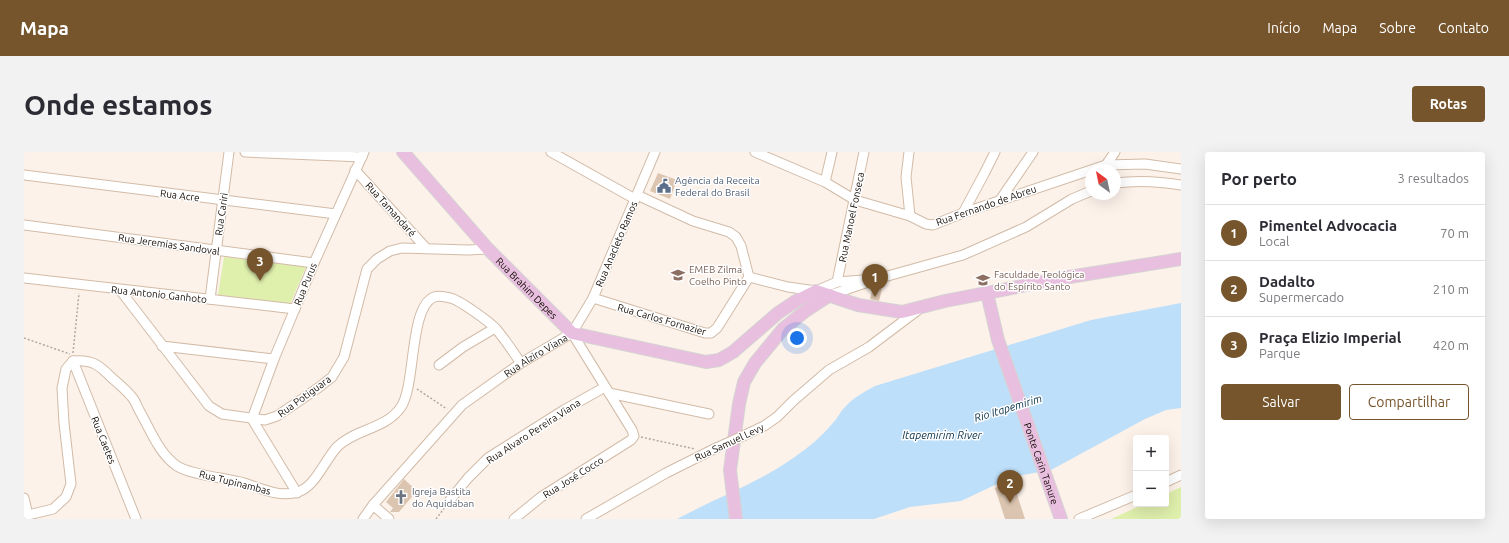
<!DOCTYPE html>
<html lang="pt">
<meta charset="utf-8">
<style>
body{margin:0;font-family:Ubuntu,sans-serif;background:#f2f2f3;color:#2b2b33}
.controls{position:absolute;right:12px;bottom:12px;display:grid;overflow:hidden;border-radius:4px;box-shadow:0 4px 16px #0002}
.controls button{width:36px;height:36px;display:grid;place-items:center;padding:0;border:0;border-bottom:1px solid #e1e1e2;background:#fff;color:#2b2b33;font:20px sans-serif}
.compass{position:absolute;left:1061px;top:12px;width:36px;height:36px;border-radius:50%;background:#fff;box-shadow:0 4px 16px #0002;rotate:327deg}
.you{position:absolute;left:773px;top:186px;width:14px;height:14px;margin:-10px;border:3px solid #fff;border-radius:50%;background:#1a73e8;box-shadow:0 0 0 6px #1a73e833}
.badge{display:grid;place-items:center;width:26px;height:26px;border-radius:50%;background:#76552c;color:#fff;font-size:13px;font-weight:700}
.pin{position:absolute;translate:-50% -33px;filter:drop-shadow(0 1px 2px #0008)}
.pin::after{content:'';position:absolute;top:21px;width:14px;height:12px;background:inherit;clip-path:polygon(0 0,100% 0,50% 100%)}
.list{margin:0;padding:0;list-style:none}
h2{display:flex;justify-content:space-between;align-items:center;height:52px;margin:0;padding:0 16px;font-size:17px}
h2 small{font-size:13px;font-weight:400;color:#7c7c81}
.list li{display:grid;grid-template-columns:26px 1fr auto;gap:12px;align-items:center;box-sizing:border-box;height:56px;padding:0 16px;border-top:1px solid #e1e1e2}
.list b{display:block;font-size:15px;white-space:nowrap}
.list p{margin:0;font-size:13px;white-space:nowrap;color:#7c7c81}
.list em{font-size:13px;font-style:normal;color:#7c7c81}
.actions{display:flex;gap:8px;padding:12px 16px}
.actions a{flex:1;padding:9px 0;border:1px solid #76552c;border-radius:4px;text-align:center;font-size:14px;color:#76552c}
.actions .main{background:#76552c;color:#fff}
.map{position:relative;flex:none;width:1157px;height:367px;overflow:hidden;border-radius:4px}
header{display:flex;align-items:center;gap:24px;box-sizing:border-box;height:56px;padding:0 20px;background:#76552c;color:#fff}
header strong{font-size:19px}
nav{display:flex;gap:22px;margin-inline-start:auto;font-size:14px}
.intro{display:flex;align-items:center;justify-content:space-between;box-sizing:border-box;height:96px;padding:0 24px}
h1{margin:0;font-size:28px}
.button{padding:10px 18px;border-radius:4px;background:#76552c;color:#fff;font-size:14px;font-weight:700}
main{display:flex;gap:24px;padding:0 24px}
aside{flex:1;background:#fff;border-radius:4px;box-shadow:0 4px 16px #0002}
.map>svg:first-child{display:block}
.green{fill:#dfefac}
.water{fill:#bedff9}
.building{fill:#dcc5b0}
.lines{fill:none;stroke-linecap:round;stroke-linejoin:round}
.minor-casing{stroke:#d2bba7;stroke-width:11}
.major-casing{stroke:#d5d3d2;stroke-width:14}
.path{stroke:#b1a8a1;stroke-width:1.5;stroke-dasharray:2 2;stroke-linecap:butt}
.minor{stroke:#fff;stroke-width:9}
.major{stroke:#e9bfe0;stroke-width:12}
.minor-bridge-casing{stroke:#d2bba7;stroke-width:11;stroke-linecap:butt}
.minor-bridge{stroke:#fff;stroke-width:9}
.labels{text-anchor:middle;stroke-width:3;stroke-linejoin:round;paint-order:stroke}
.service-label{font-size:10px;fill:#4e5e75;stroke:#fff;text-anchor:start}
.street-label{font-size:10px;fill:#130b05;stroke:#fff}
.education-label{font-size:10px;fill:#785e54;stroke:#fff;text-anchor:start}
.worship-label{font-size:10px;fill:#5b616d;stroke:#fff;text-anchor:start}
.water-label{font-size:11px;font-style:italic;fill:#062f48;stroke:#fff}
</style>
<header>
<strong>Mapa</strong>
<nav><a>Início</a><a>Mapa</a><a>Sobre</a><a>Contato</a></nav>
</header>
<div class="intro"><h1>Onde estamos</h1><a class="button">Rotas</a></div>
<main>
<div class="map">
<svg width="1157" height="367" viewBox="0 0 1157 367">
<rect width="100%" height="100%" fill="#fcf2ea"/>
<!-- green -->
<path class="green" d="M200,105L282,115L266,152L194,143Z
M1157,335V367H1087L1120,352H1142V342Z"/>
<!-- water -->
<path class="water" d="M1157,151V256L1142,258L1121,267L1027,318L988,325L937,349L886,355L850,367H653C692,346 735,331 772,304C785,295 798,284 808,272C813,267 816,260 821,255C830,245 840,240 851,234L1067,168Z"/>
<!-- building -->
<path class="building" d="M634,21L653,28L646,47L626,39Z
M849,135L858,137L855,149L846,147Z
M380,327L393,339L375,360H366L369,356L362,350Z
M989,330L1001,367H981L971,336Z"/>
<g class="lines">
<defs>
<g id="minor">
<path d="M221,0L338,5"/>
<path d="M527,0L611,47"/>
<path d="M731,0L801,30L831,48L886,64L902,72L909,73L939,61L1082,13L1121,12L1157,17"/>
<path d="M885,0L882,25L886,64"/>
<path d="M1082,13L1091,0"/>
<path d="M331,18L402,96"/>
<path d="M0,23L312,62"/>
<path d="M801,30L808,0"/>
<path d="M1091,31C1115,28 1134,29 1157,33"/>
<path d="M613,43L669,69L705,80L712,85L717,94L725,125"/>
<path d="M976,48L1009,0"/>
<path d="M939,61L960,22L971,0"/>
<path d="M0,73L290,111"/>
<path d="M725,125L764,135L792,139L813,130L839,128"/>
<path d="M0,126L271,157"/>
<path d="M813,130L840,0"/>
<path d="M96,138L185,254L198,262L241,268L253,264L294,236L308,225L320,205L343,117L353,107L366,99L378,96L444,98L464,97"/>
<path d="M806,143L853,127L939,103L1002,75L1048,47L1067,39"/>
<path d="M569,146L681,181H687L693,176L725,125"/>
<path d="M186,147L205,0"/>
<path d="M138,194L250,207"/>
<path d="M49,209C68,207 75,213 88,226C95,232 102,238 107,244C111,248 113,254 115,258C126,277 135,302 153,314C167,323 202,326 220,331C236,336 256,346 274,340C292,334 301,307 314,294C332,277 362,277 377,255C392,233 385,155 410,145C415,143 421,145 426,146C434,147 466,170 472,177C481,187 489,200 497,211"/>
<path d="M49,209L112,367"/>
<path d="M415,213L439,195L471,176"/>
<path d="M585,241L685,262"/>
<path d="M721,283L740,274L753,265L769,249L805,218L845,195L894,158"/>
<path d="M1142,330L1157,323"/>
<path d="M273,341L228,267L250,207L290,111L340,0"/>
<path d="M0,346L4,363"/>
<path d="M426,348L444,326L464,306L540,258L581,235"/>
<path d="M349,353L365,367"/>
<path d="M0,363H4L29,357L42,345L47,332L40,271L38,236L42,217L49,209"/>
<path id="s1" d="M339,367L349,353L438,253L497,211L548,181L569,146L631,0"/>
<path d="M490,367L517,345L607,288L610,284L608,278L548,181"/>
<path d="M562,367L642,321L692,296"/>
<path d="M1055,367L1112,343"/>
</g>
<g id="major">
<path id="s2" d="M379,0L464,97L548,181L682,210L695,208L709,200L754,161L772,149L792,139L834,153L878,160L921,149L1039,126L1157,107"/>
<path id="s3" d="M963,141L974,188L1037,367"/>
<path d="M712,367L706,318L715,252L720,230L731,211L759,177L780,160L806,143"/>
</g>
</defs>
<!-- minor casing -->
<use href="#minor" class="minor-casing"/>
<!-- major casing -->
<use href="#major" class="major-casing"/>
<!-- path -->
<path class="path" d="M0,186L46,202
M49,201L55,141
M393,237L423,257
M617,285L671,297
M412,367L422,354"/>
<!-- minor -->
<use href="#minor" class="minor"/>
<!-- major -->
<use href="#major" class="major"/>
<defs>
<path id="minor-bridge" d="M692,296L721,283"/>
</defs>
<!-- minor-bridge casing -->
<use href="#minor-bridge" class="minor-bridge-casing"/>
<!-- minor-bridge -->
<use href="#minor-bridge" class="minor-bridge"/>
</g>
<!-- icons -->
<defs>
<symbol id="civic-bare" viewBox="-9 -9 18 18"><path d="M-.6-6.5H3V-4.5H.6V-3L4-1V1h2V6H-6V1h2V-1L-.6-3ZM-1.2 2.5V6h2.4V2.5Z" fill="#5c6f8a" stroke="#fff" stroke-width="2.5" paint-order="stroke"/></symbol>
<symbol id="school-bare" viewBox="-9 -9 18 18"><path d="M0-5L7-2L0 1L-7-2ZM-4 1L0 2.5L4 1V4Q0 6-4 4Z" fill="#8d6e63" stroke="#fff" stroke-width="2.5" paint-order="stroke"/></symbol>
<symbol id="university-bare" viewBox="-9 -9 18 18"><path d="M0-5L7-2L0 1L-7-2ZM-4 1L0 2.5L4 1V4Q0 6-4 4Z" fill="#8d6e63" stroke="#fff" stroke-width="2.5" paint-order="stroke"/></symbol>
<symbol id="church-bare" viewBox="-9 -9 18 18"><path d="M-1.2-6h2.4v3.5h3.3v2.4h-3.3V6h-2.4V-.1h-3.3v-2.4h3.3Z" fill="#6b7280" stroke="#fff" stroke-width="2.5" paint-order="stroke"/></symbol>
</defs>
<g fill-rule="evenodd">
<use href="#civic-bare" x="630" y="24" width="20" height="20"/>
<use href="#school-bare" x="644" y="113" width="20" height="20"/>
<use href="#university-bare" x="949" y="118" width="20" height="20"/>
<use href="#church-bare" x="367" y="335" width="20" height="20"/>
</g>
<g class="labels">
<!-- service labels -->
<g class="service-label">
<text x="651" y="32">Agência da Receita<tspan x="651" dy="12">Federal do Brasil</tspan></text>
</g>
<!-- street labels -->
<g class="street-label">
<text transform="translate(156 43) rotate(7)" y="4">Rua Acre</text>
<text transform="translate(962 53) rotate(-19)" y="4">Rua Fernando de Abreu</text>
<text transform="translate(367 57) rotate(48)" y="4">Rua Tamandaré</text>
<text transform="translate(197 62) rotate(-82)" y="4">Rua Cariri</text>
<text transform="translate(827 65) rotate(-78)" y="4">Rua Manoel Fonseca</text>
<text transform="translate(145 92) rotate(8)" y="4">Rua Jeremias Sandoval</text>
<text transform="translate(592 92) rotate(-67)" y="4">Rua Anacleto Ramos</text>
<text transform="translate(281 132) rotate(-68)" y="4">Rua Purus</text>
<text dy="4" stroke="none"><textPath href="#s2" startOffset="184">Rua Brahim Depes</textPath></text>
<text transform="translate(135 142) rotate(6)" y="4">Rua Antonio Ganhoto</text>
<text transform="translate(638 167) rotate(16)" y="4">Rua Carlos Fornazier</text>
<text dy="4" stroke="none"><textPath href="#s1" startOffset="240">Rua Alziro Viana</textPath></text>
<text transform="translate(280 244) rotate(-36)" y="4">Rua Potiguara</text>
<text transform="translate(509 279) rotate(-33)" y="4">Rua Alvaro Pereira Viana</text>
<text transform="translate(80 288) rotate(68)" y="4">Rua Caetes</text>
<text transform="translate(705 290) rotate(-25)" y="4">Rua Samuel Levy</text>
<text dy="4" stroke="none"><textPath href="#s3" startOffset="179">Ponte Carin Tanure</textPath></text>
<text transform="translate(549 325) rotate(-32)" y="4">Rua José Cocco</text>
<text transform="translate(211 330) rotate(14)" y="4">Rua Tupinambas</text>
</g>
<!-- education labels -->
<g class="education-label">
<text x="665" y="121">EMEB Zilma<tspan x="665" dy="12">Coelho Pinto</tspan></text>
<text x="970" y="126">Faculdade Teológica<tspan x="970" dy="12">do Espírito Santo</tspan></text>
</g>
<!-- worship labels -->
<g class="worship-label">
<text x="388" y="343">Igreja Bastita<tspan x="388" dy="12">do Aquidaban</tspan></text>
</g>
<!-- water labels -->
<g class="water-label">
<text transform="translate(984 256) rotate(-17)" y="4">Rio Itapemirim</text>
<text x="918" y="287">Itapemirim River</text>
</g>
</g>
</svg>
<div class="controls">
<button>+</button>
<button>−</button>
</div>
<svg class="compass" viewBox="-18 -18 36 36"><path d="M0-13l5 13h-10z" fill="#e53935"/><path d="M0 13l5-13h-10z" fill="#7c7c81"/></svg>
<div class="you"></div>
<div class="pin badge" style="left:851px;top:145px">1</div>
<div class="pin badge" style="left:986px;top:351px">2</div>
<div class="pin badge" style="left:236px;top:129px">3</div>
</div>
<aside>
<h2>Por perto<small>3 resultados</small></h2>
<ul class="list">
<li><span class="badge">1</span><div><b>Pimentel Advocacia</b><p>Local</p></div><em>70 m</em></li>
<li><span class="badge">2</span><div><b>Dadalto</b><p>Supermercado</p></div><em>210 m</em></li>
<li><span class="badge">3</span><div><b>Praça Elizio Imperial</b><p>Parque</p></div><em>420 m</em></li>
</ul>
<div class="actions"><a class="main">Salvar</a><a>Compartilhar</a></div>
</aside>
</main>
